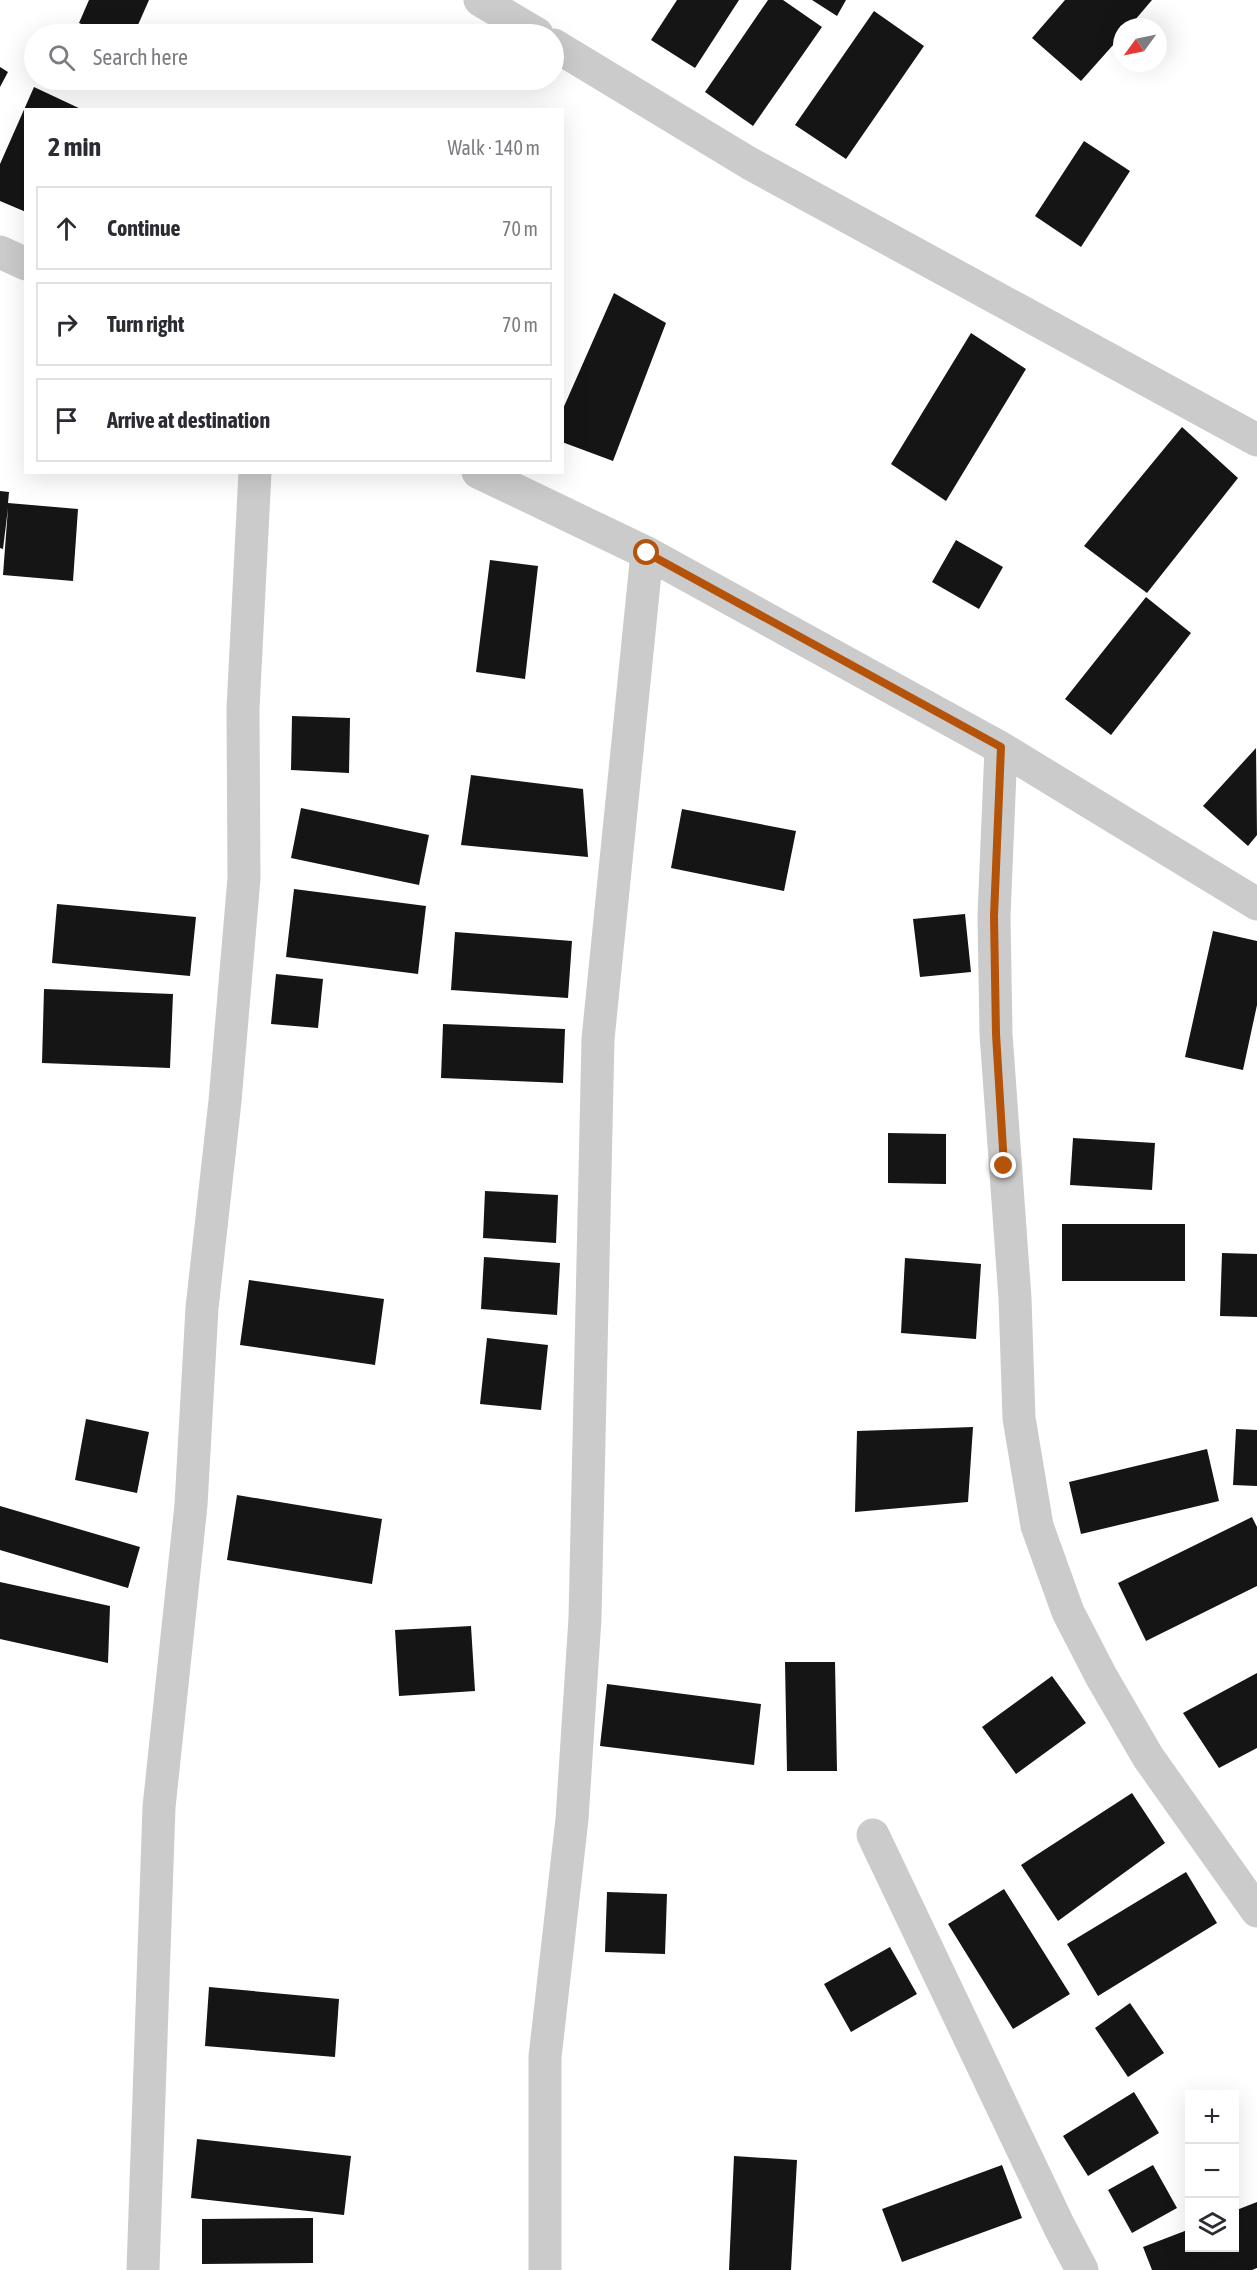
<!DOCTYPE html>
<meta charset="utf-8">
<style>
body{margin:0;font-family:"Asap Condensed",sans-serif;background:#f2f2f3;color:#2b2b33}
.controls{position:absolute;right:18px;bottom:18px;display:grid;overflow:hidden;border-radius:0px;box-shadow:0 6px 24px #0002}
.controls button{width:54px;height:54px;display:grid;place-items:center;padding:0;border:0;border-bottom:2px solid #e1e1e2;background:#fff;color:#2b2b33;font:30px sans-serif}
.compass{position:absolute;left:1113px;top:18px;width:54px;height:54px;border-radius:50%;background:#fff;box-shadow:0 6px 24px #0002;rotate:237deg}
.stop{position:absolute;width:18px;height:18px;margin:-14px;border:4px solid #b45309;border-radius:50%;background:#fff}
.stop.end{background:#b45309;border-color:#fff;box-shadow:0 2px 6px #0008}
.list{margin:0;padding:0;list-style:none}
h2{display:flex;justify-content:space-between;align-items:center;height:78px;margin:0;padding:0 24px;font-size:26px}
h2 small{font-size:20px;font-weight:400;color:#7c7c81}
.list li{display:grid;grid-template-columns:39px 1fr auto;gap:18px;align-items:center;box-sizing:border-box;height:84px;margin:0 12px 12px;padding:0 12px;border:2px solid #e1e1e2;border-radius:0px}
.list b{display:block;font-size:22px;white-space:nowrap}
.list em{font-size:20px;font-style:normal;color:#7c7c81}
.icon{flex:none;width:33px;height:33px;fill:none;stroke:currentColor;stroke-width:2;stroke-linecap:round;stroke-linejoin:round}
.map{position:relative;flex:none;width:1257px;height:2270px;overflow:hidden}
.search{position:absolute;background:#fff;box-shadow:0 6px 24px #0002;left:24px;top:24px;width:540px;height:66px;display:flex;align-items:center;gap:15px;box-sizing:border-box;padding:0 21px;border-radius:33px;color:#7c7c81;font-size:22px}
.panel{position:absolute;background:#fff;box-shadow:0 6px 24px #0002;left:24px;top:108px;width:540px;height:366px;border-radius:0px}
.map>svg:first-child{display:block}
.building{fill:#151515}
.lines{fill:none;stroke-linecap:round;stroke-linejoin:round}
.minor{stroke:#cbcbcb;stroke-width:33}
.route{stroke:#b45309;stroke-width:8}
</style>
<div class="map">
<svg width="1257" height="2270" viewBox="0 0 1257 2270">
<rect width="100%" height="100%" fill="#fff"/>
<!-- building -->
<path class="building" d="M89,0H149L134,34H104L79,23Z
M677,0H739L695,68L651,40Z
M768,0H783L822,27L753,126L705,92Z
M812,0H846L837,16Z
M1065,0H1152L1129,27H1122V35L1081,81L1032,38Z
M874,11L924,46L846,159L795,125Z
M0,67L8,72L0,87Z
M34,87L83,110H26V212L0,201V164Z
M1084,141L1130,171L1081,247L1035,216Z
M614,293L666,323L613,461L562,442V411Z
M971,333L1026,369L946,501L891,464Z
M1182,427L1238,478L1147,593L1084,546Z
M0,491L9,492L8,503L78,509L73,581L3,575L8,508L3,549L0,548Z
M956,540L1003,567L979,609L932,582Z
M490,560L538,566L525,679L476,672Z
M1146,597L1191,633L1111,735L1065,699Z
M292,716L350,718L349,773L291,770Z
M1256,748L1257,835L1248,846L1203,806Z
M471,775L583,789L588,857L461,845Z
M301,808L429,835L419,885L291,858Z
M682,809L796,831L784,891L671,868Z
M294,889L426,906L418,974L286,957Z
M57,904L196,917L190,976L52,963Z
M965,914L971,972L920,977L913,919Z
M1213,931L1257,941V1005L1243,1070L1185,1057Z
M455,932L572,941L568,998L451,990Z
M276,974L323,979L318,1028L271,1024Z
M44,989L173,994L170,1068L42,1063Z
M443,1024L565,1029L563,1083L441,1078Z
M888,1133L946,1134V1184L888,1183Z
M1073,1138L1155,1143L1152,1190L1070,1185Z
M485,1191L558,1195L556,1243L483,1238Z
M1062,1224H1185V1281H1062Z
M1222,1253L1257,1254V1317L1220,1316Z
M484,1257L560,1263L557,1315L481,1309Z
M905,1258L981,1264L976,1339L901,1333Z
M249,1280L384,1299L375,1365L240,1345Z
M487,1338L548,1345L541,1410L480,1404Z
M86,1419L149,1432L137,1493L75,1480Z
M973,1427L968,1502L855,1512L857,1431Z
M1236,1429L1257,1430V1486L1233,1485Z
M1207,1449L1219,1501L1081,1534L1069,1482Z
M237,1495L382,1519L372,1584L227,1560Z
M0,1506L140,1547L128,1588L0,1550Z
M1252,1517L1257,1527V1586L1146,1641L1118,1583Z
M0,1582L110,1606L108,1663L0,1639Z
M471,1626L475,1691L399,1696L395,1630Z
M785,1662H835L837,1771H787Z
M1257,1673V1748L1219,1768L1183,1713Z
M1052,1676L1086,1723L1016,1774L982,1727Z
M607,1684L761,1704L754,1765L600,1746Z
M1132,1793L1165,1843L1058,1921L1021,1865Z
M1186,1872L1217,1923L1098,1996L1067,1944Z
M1004,1889L1070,1994L1013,2029L948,1924Z
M607,1892L667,1894L665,1954L605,1952Z
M890,1947L917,1994L851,2032L824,1984Z
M209,1987L339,1999L335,2057L205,2046Z
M1130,2003L1164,2053L1128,2077L1095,2028Z
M1134,2092L1159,2133L1088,2176L1063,2136Z
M197,2139L351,2156L344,2215L191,2198Z
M734,2156L797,2160L791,2270H729Z
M1002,2165L1022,2218L902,2262L882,2209Z
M1153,2165L1177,2208L1132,2233L1108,2190Z
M1257,2202V2268L1252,2270H1152L1143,2247L1190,2229V2248H1234V2211Z
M313,2218V2263L202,2264V2219Z"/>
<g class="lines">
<!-- minor -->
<path class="minor" d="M480,0L537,34
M554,45L749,163L1257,440
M0,252L26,264
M478,472L647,553L1001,748L1257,904
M1001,748L994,916L996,1034L1015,1298L1019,1418L1037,1526L1068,1612L1101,1676L1148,1757L1257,1911
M873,1835L1059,2226L1082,2270
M143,2270L159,1807L191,1505L202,1308L225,1101L244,878L243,709L255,472
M545,2270V2057L572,1819L585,1618L598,1039L647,553"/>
</g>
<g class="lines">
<!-- route -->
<path class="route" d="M647,553L1001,747L994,916L996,1034L1004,1166"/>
</g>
</svg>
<div class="controls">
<button>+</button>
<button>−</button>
<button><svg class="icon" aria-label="layers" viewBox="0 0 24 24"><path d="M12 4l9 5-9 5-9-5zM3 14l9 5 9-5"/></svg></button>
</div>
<svg class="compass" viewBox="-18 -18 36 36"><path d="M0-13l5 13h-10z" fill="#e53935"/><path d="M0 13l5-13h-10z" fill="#7c7c81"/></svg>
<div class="stop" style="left:647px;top:553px"></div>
<div class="stop end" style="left:1004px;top:1166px"></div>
<div class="search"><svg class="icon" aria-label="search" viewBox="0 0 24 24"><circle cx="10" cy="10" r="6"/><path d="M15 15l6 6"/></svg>Search here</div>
<section class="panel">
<h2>2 min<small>Walk · 140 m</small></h2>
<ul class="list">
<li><svg class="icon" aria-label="ahead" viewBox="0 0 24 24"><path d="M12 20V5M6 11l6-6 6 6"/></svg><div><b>Continue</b></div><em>70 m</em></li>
<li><svg class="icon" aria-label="right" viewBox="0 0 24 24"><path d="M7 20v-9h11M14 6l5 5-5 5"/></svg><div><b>Turn right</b></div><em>70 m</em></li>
<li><svg class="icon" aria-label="arrive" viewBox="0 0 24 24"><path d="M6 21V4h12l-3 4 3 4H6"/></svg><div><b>Arrive at destination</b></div></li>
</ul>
</section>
</div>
